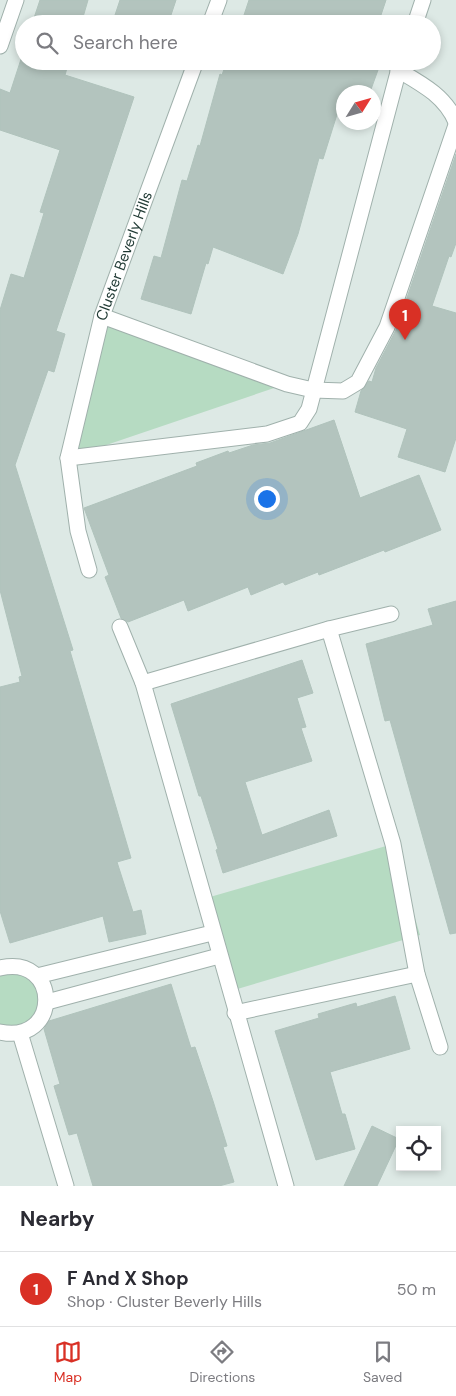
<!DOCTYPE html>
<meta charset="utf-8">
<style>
body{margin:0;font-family:"DM Sans",sans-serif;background:#f2f2f3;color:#2b2b33}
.controls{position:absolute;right:15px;bottom:15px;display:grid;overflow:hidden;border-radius:0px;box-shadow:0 2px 8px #0003}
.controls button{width:45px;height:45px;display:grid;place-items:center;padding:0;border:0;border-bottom:1px solid #e1e1e2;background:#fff;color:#2b2b33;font:25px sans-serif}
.compass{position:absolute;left:336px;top:85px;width:45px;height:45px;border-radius:50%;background:#fff;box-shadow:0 2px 8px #0003;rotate:53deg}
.you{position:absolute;left:266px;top:498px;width:18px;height:18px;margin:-12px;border:4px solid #fff;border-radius:50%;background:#1a73e8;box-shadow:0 0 0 8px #1a73e833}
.badge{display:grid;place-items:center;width:32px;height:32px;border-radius:50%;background:#d93025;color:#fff;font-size:16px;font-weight:700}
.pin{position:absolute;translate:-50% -41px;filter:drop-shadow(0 1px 2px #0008)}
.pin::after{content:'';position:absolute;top:26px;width:18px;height:15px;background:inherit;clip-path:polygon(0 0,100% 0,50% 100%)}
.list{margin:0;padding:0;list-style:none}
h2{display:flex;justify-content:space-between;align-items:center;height:65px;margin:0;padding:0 20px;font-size:21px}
h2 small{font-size:16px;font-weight:400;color:#7c7c81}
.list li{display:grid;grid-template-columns:32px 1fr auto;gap:15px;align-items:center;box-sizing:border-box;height:75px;padding:0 20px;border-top:1px solid #e1e1e2}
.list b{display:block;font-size:19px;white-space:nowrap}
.list p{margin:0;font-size:16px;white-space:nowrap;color:#7c7c81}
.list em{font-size:16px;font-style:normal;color:#7c7c81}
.icon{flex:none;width:28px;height:28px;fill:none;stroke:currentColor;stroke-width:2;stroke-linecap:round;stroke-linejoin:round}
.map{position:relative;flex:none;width:456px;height:1186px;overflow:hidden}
.search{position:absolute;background:#fff;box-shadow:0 2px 8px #0003;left:15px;right:15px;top:15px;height:55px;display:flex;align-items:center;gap:12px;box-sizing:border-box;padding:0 18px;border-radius:28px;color:#7c7c81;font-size:19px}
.sheet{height:140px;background:#fff}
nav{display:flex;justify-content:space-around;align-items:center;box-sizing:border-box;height:70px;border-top:1px solid #e1e1e2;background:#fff;font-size:14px;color:#7c7c81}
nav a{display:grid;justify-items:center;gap:2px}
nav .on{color:#d93025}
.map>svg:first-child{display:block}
.green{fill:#b6dbc2}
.building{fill:#b3c4be;stroke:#b0c3bc}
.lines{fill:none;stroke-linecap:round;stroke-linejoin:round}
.street-casing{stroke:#a0b1ac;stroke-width:17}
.street{stroke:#fff;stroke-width:15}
.labels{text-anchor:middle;stroke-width:5;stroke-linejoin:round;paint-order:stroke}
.street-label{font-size:15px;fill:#1f3933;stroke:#edf6f2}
</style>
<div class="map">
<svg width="456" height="1186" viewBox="0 0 456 1186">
<rect width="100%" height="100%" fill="#dde9e5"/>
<!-- green -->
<path class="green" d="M102,316L286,384L68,458Z
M393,844L420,935L234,990L203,899Z
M0,972L28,973L43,1002L29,1027L0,1029Z"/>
<!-- building -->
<path class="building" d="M40,0H88L81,24H32Z
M120,0H176L168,24H112Z
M249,0H386L378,24H241Z
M24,50V61H69L65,75L134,97L56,331L65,334L54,372L48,370L15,465L73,650L70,651L131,858L117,862L133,912L141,910L146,934L109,942L103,916L10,943L0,911V687L20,682L19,677L22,676L0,590V310L11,274L24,278L44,213L40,212L60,150L0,130V89L10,93Z
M227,61H354L378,70L370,92H344L323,159L319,158L298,234L283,274L213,247L208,264L206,263L191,314L141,299L154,256L161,258L182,180L187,181L198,145L200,146L220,74L222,75Z
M456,154V243L451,257L449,256L432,306L456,313V438L445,472L398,457L407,429L355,412L361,391L369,381L372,382L376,368L396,330Z
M334,420L360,498L419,475L441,530L385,552L384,550L319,575L318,572L285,585L283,582L251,595L248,587L188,611L184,600L128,622L121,618L105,577L109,575L84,508L197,466L196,463L228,451L229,453L253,445L270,443Z
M456,601V933L450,934L390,720L385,721L366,644L433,625L428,609Z
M302,660L313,693L297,698L306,727L301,728L312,761L245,782L262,835L329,810L337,836L223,873L216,850L218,849L201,796H199L171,704Z
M171,984L191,1048L195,1047L213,1101L227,1146L223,1147L234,1182L219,1186H93L77,1133L69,1135L54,1086L60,1084L44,1029L49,1021Z
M395,996L410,1049L330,1072L342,1114H345L355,1149L316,1160L275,1031L319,1018L318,1014L356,1003L357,1007Z
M372,1126L399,1139L377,1186H344Z"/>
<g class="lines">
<defs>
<g id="street">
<path d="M210,24L219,0"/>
<path d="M415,24L423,0"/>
<path d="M0,46L16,0"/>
<path d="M398,70C422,84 445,96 456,122"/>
<path d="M102,316L287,384L313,390L343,391L358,382L387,327L456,125"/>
<path d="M68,458L267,434L300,423L309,409L401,61"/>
<path id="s1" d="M89,570L78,531L68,458L102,316L196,61"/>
<path d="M120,627L143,683L286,1186"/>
<path d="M329,629L393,844L417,974L440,1047"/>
<path d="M143,683L329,629L391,614"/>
<path d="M0,968C61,954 61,1045 0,1032"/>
<path d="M37,976L212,933"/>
<path d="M47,1002L219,956"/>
<path d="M235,1013L417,974"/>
<path d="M20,1033L66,1186"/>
</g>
</defs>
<!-- street casing -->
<use href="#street" class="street-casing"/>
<!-- street -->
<use href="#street" class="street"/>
</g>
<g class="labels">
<!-- street labels -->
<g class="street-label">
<text dy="5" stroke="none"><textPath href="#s1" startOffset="324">Cluster Beverly Hills</textPath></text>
</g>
</g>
</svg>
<div class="controls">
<button><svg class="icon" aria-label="locate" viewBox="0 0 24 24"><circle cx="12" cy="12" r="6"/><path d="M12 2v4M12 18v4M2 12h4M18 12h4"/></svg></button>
</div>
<svg class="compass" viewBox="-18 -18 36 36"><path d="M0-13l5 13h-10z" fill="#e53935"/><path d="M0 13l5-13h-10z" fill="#7c7c81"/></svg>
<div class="you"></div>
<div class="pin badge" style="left:405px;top:340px">1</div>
<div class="search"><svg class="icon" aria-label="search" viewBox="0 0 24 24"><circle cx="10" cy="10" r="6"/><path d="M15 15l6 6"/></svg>Search here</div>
</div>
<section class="sheet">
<h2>Nearby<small></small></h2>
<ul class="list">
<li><span class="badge">1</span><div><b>F And X Shop</b><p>Shop · Cluster Beverly Hills</p></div><em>50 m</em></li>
</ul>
</section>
<nav>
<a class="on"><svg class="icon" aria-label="map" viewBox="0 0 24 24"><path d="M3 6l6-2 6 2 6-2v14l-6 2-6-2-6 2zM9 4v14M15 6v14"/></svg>Map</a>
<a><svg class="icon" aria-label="directions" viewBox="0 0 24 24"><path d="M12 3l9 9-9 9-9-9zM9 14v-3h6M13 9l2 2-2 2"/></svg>Directions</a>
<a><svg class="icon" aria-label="saved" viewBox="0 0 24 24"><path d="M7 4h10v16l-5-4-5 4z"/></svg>Saved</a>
</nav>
